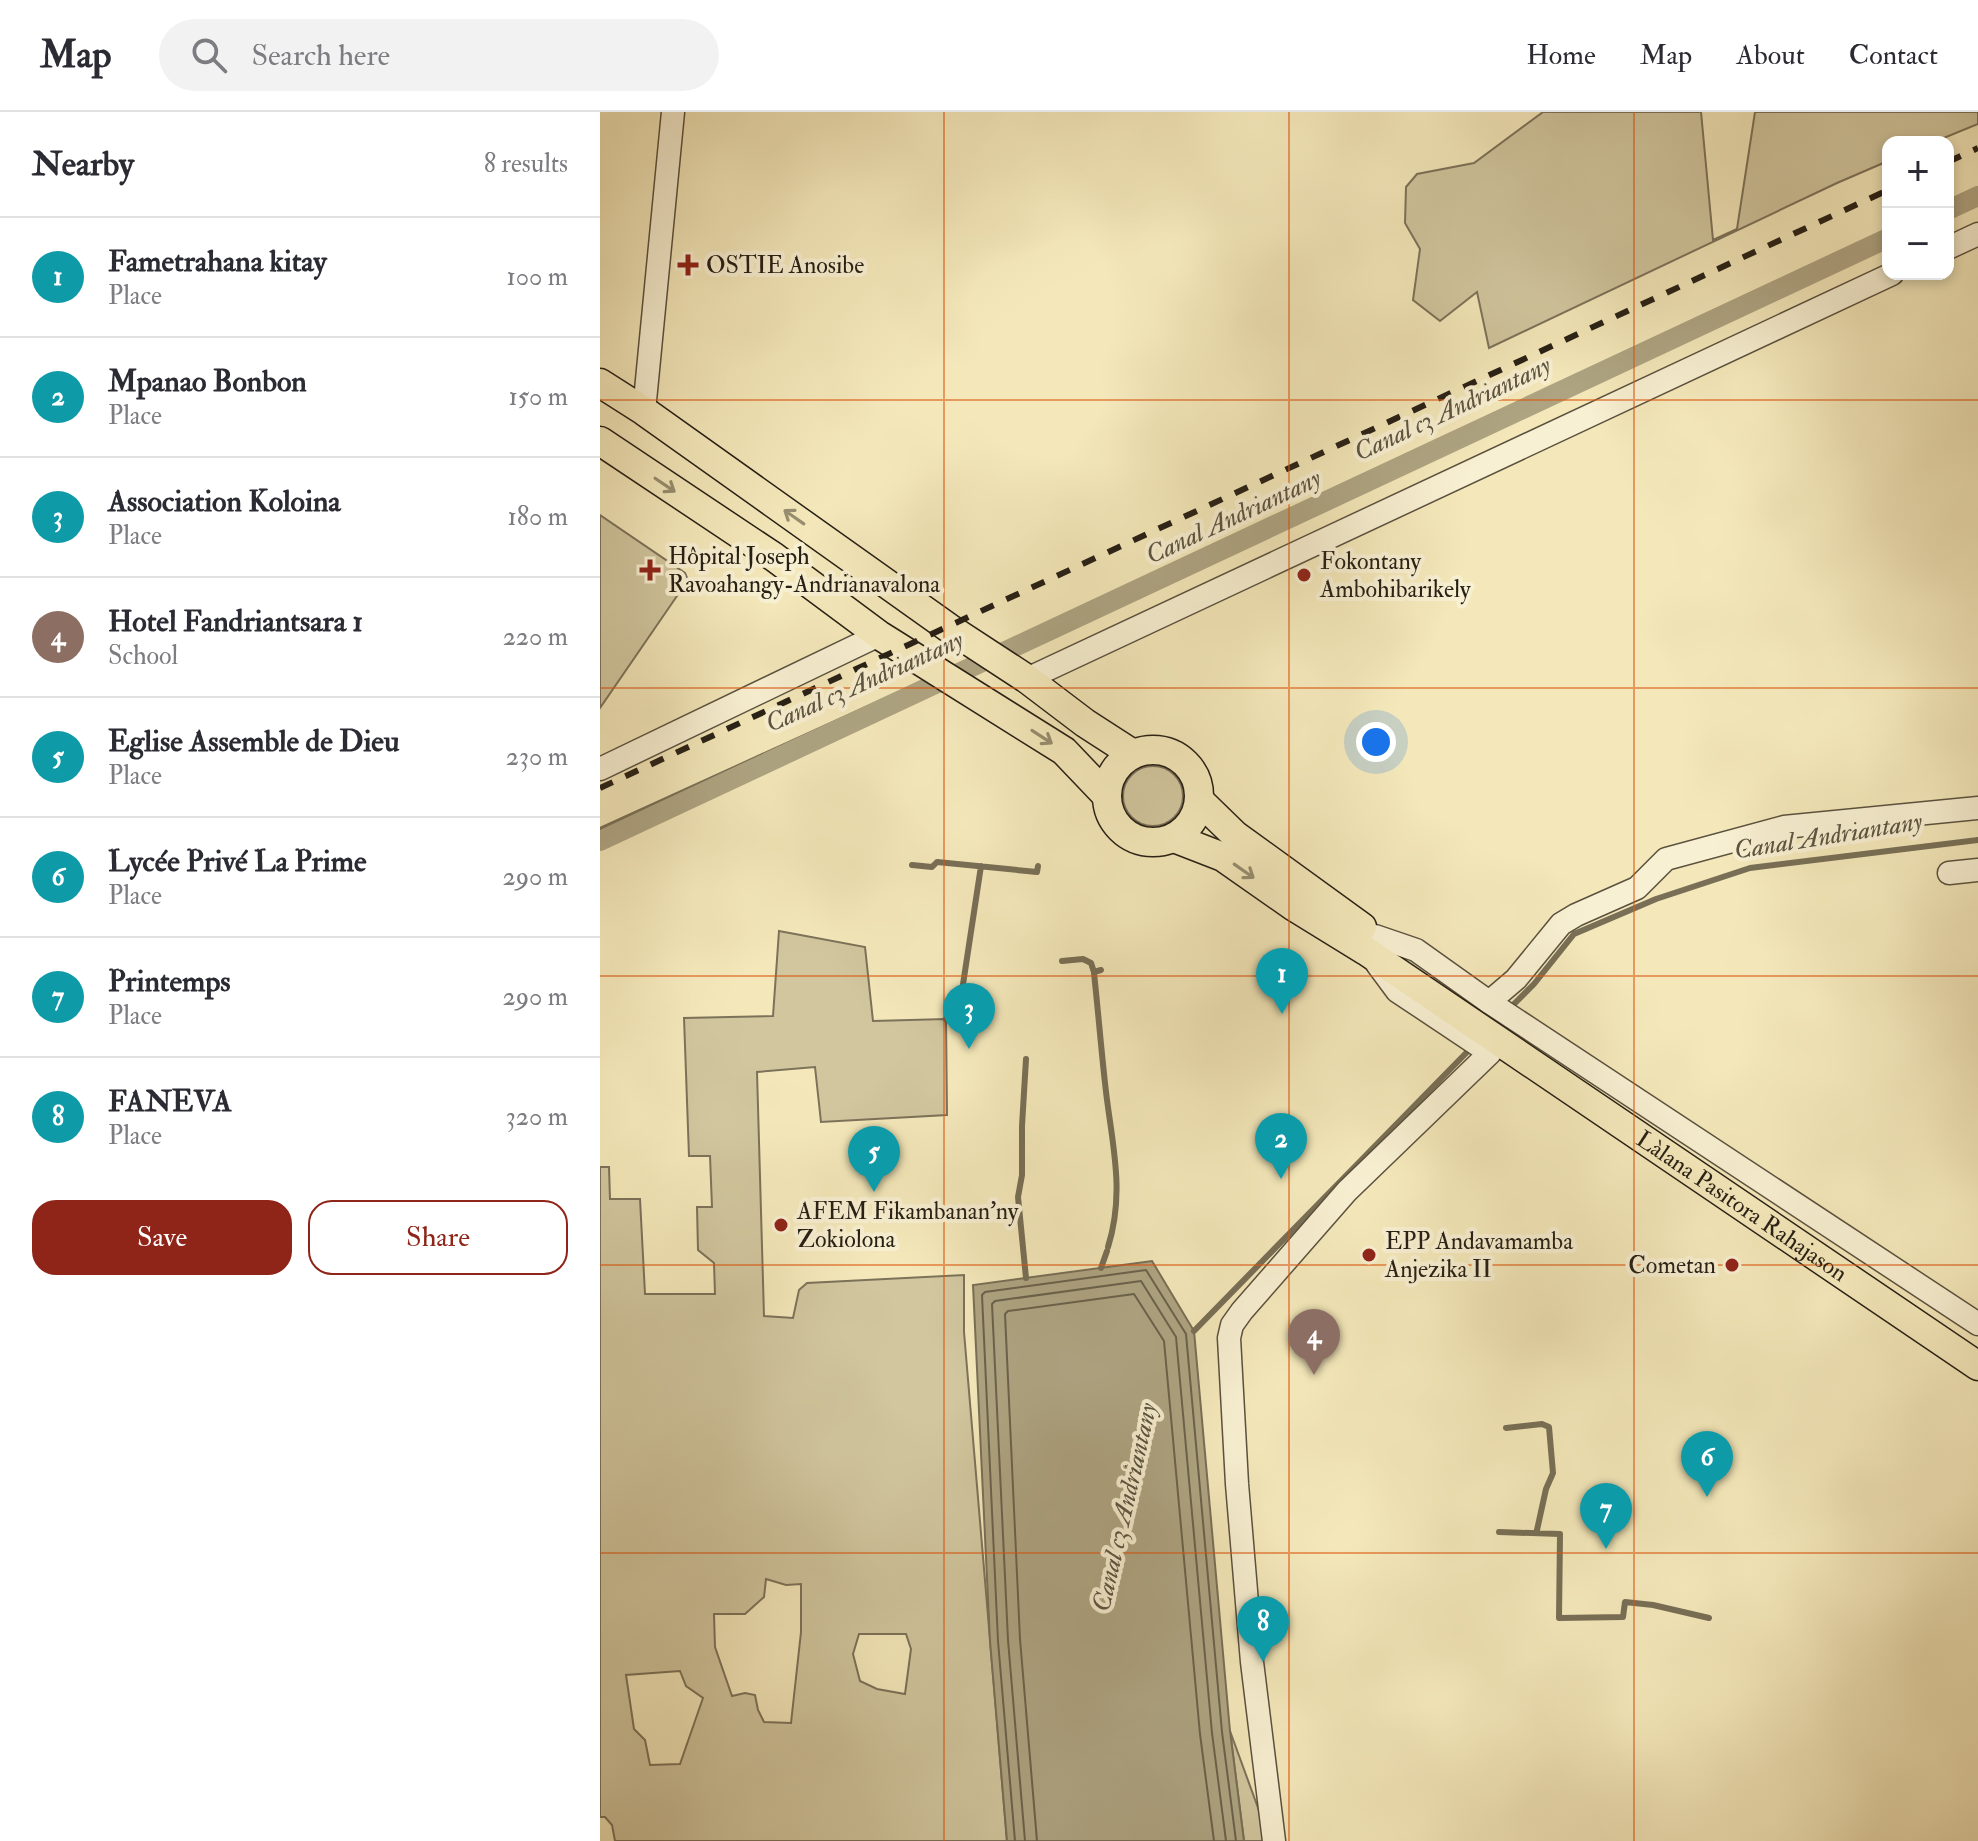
<!DOCTYPE html>
<meta charset="utf-8">
<style>
body{margin:0;font-family:"IM FELL Double Pica",serif;background:#f2f2f3;color:#2b2b33}
.controls{position:absolute;right:24px;top:24px;display:grid;overflow:hidden;border-radius:16px;box-shadow:0 4px 12px #0003}
.controls button{width:72px;height:72px;display:grid;place-items:center;padding:0;border:0;border-bottom:2px solid #e1e1e2;background:#fff;color:#2b2b33;font:40px sans-serif}
.you{position:absolute;left:776px;top:630px;width:28px;height:28px;margin:-20px;border:6px solid #fff;border-radius:50%;background:#1a73e8;box-shadow:0 0 0 12px #1a73e833}
.badge{display:grid;place-items:center;width:52px;height:52px;border-radius:50%;background:#8f2418;color:#fff;font-size:26px;font-weight:700}
.pin{position:absolute;translate:-50% -66px;filter:drop-shadow(0 2px 4px #0008)}
.pin::after{content:'';position:absolute;top:42px;width:28px;height:24px;background:inherit;clip-path:polygon(0 0,100% 0,50% 100%)}
.list{margin:0;padding:0;list-style:none}
h2{display:flex;justify-content:space-between;align-items:center;height:104px;margin:0;padding:0 32px;font-size:34px}
h2 small{font-size:26px;font-weight:400;color:#7c7c81}
.list li{display:grid;grid-template-columns:52px 1fr auto;gap:24px;align-items:center;box-sizing:border-box;height:120px;padding:0 32px;border-top:2px solid #e1e1e2}
.list b{display:block;font-size:30px;white-space:nowrap}
.list p{margin:0;font-size:26px;white-space:nowrap;color:#7c7c81}
.list em{font-size:26px;font-style:normal;color:#7c7c81}
.actions{display:flex;gap:16px;padding:24px 32px}
.actions a{flex:1;padding:18px 0;border:2px solid #8f2418;border-radius:24px;text-align:center;font-size:28px;color:#8f2418}
.actions .main{background:#8f2418;color:#fff}
.icon{flex:none;width:44px;height:44px;fill:none;stroke:currentColor;stroke-width:2;stroke-linecap:round;stroke-linejoin:round}
.map{position:relative;flex:none;width:1378px;height:1729px;overflow:hidden}
header{display:flex;align-items:center;gap:48px;box-sizing:border-box;height:112px;padding:0 40px;background:#fff;border-bottom:2px solid #e1e1e2}
header strong{font-size:38px}
nav{display:flex;gap:44px;margin-inline-start:auto;font-size:28px}
.search{width:560px;height:72px;background:#f2f2f3;display:flex;align-items:center;gap:20px;box-sizing:border-box;padding:0 28px;border-radius:44px;color:#7c7c81;font-size:30px}
main{display:flex}
aside{flex:1;background:#fff}
.map>svg:first-child{display:block}
.green{fill:#d1c69e;stroke:#7c725a;stroke-width:2;fill-rule:evenodd}
.water{fill:#aea482;stroke:#786f56;stroke-width:2}
.lines{fill:none;stroke-linecap:round;stroke-linejoin:round}
.shore{stroke:#6a624c;stroke-width:2}
.stream{stroke:#786f56;stroke-width:6}
.canal{stroke:#aea482;stroke-width:20}
.minor-casing{stroke:#5a513e;stroke-width:25}
.major-casing{stroke:#261f15;stroke-width:31}
.minor{stroke:#f8f0d2;stroke-width:22}
.major{stroke:#f4e8ba;stroke-width:28}
.rail{stroke:#261f15;stroke-width:6;stroke-dasharray:14 14;stroke-linecap:butt}
.oneway{stroke:#978e70}
.grid{fill:none;stroke:#de560c;stroke-width:2;stroke-opacity:0.55}
.poi-dot{fill:#8f2418;stroke:#f8f0d2;stroke-width:3}
.labels{text-anchor:middle;stroke-width:8;stroke-linejoin:round;paint-order:stroke}
.poi-label{font-size:24px;fill:#261f15;stroke:#f8f0d2;text-anchor:start}
.street-label{font-size:24px;fill:#261f15;stroke:#f8f0d2}
.water-label{font-size:26px;font-style:italic;fill:#5c5441;stroke:#f8f0d2}
</style>
<header>
<strong>Map</strong>
<div class="search"><svg class="icon" aria-label="search" viewBox="0 0 24 24"><circle cx="10" cy="10" r="6"/><path d="M15 15l6 6"/></svg>Search here</div>
<nav><a>Home</a><a>Map</a><a>About</a><a>Contact</a></nav>
</header>
<main>
<aside>
<h2>Nearby<small>8 results</small></h2>
<ul class="list">
<li><span class="badge" style="background:#0f9aa8">1</span><div><b>Fametrahana kitay</b><p>Place</p></div><em>100 m</em></li>
<li><span class="badge" style="background:#0f9aa8">2</span><div><b>Mpanao Bonbon</b><p>Place</p></div><em>150 m</em></li>
<li><span class="badge" style="background:#0f9aa8">3</span><div><b>Association Koloina</b><p>Place</p></div><em>180 m</em></li>
<li><span class="badge" style="background:#8d6e63">4</span><div><b>Hotel Fandriantsara 1</b><p>School</p></div><em>220 m</em></li>
<li><span class="badge" style="background:#0f9aa8">5</span><div><b>Eglise Assemble de Dieu</b><p>Place</p></div><em>230 m</em></li>
<li><span class="badge" style="background:#0f9aa8">6</span><div><b>Lycée Privé La Prime</b><p>Place</p></div><em>290 m</em></li>
<li><span class="badge" style="background:#0f9aa8">7</span><div><b>Printemps</b><p>Place</p></div><em>290 m</em></li>
<li><span class="badge" style="background:#0f9aa8">8</span><div><b>FANEVA</b><p>Place</p></div><em>320 m</em></li>
</ul>
<div class="actions"><a class="main">Save</a><a>Share</a></div>
</aside>
<div class="map">
<svg width="1378" height="1729" viewBox="0 0 1378 1729">
<rect width="100%" height="100%" fill="#f4e8ba"/>
<filter id="stains"><feTurbulence type="fractalNoise" baseFrequency=".0025" numOctaves="4"/><feColorMatrix values="0 0 0 0 .2 0 0 0 0 .09 0 0 0 0 .02 0 0 0 .5 -.17"/></filter>
<radialGradient id="worn" r=".72"><stop offset=".6" stop-color="#630" stop-opacity="0"/><stop offset="1" stop-color="#630" stop-opacity=".3"/></radialGradient>
<!-- green -->
<path class="green" d="M943,0H1101L1113,128L1137,117L1155,0H1378V12L1334,30H1288V49L1237,71L889,236L877,180L840,209L813,188L820,137L805,111L806,75L817,62L874,51Z
M0,403L85,461L88,468L0,596Z
M523 684a30 30 0 1 1 60 0a30 30 0 1 1-60 0Z
M179,819L265,835L273,909L346,907L347,1003L221,1010L215,955L157,960L164,1204L193,1206L199,1178L207,1171L364,1163V1220L407,1729H15L12,1713L5,1705H0V1055H9L10,1087H40L45,1182H115L114,1151L98,1138L97,1095H112L110,1044H89L84,906L173,904ZM166,1467L186,1473L201,1472V1520L191,1611L164,1610L158,1598L155,1583L145,1581L132,1584L115,1535L114,1502H145L164,1485ZM259,1522H306L311,1537L305,1582L277,1577L260,1569L253,1542ZM80,1559L86,1574L103,1586L80,1652L50,1653L45,1628L34,1617L26,1563Z
M630,1619L665,1715L666,1729H644Z"/>
<!-- water -->
<path class="water" d="M552,1149L594,1219L630,1619L644,1729H407L390,1529L373,1173Z"/>
<g class="lines">
<!-- shore -->
<path class="shore" d="M415,1729L398,1529L382,1183L385,1180L546,1158L586,1222L622,1620L636,1729
M425,1729L408,1528L392,1192L395,1189L541,1169L576,1225L612,1621L626,1729
M437,1729L420,1527L405,1202L408,1199L534,1182L564,1229L600,1622L614,1729"/>
<!-- stream -->
<path class="stream" d="M1348,91L1378,77
M397,538L1288,119
M353,558L379,546
M0,718L332,567
M312,753L332,755L337,750L437,760L438,754
M462,849L483,847L491,851L494,860L501,858
M494,861C498,898 501,935 505,971C511,1029 526,1077 508,1135
M910,896L934,872L974,822L1056,787L1150,756L1378,728
M346,907L360,892L381,754
M501,1156L507,1139
M426,1166L418,1085L422,1063V1014L426,947
M594,1219L871,936
M906,1316L942,1312L949,1315L953,1361L946,1377L937,1418
M899,1420L960,1422L959,1506L1023,1505L1025,1490L1053,1493L1109,1506"/>
<!-- canal -->
<path class="canal" d="M1348,98L1378,84
M0,729L1288,126"/>
<defs>
<path id="minor" d="M1348,136L1378,122
M44,299L73,0
M427,567L1292,162
M0,657L279,523
M1349,761L1378,758
M775,824L816,838L889,890L1378,1212
M889,890L916,867L961,812L976,803L1037,776L1066,747L1184,715L1378,696
M674,1729L652,1550L637,1372L629,1226L632,1213L642,1199L747,1079L890,941L797,879L777,852"/>
<g id="major">
<path d="M0,271L44,299L349,516L427,567L485,611L533,642"/>
<path d="M0,329L174,445L279,523L464,639L507,684"/>
<circle cx="553" cy="684" r="46"/>
<path d="M599,688L635,723L762,815"/>
<path id="s1" d="M574,726L623,745L693,794L766,839L1378,1254"/>
</g>
</defs>
<!-- minor casing -->
<use href="#minor" class="minor-casing"/>
<!-- major casing -->
<use href="#major" class="major-casing"/>
<!-- minor -->
<use href="#minor" class="minor"/>
<!-- major -->
<use href="#major" class="major"/>
<!-- rail -->
<path class="rail" d="M1348,50L1378,36
M0,676L1288,78"/>
</g>
<!-- one-way arrows -->
<defs><path id="oneway-shaft" d="M-6 0H5M1.5-3L5.5 0L1.5 3" fill="none" stroke-width="1.6" stroke-linecap="round" stroke-linejoin="round" transform="scale(2)"/></defs>
<g class="oneway">
<use href="#oneway-shaft" transform="translate(65 373) rotate(34)"/>
<use href="#oneway-shaft" transform="translate(194 405) rotate(-145)"/>
<use href="#oneway-shaft" transform="translate(442 625) rotate(33)"/>
<use href="#oneway-shaft" transform="translate(644 759) rotate(35)"/>
</g>
<!-- grid -->
<path class="grid" d="M344,0V1729M689,0V1729M1034,0V1729M0,288H1378M0,576H1378M0,864H1378M0,1153H1378M0,1441H1378"/>
<!-- markers -->
<g class="poi-dot">
<path d="M84 141h8v8h8v8h-8v8h-8v-8h-8v-8h8z"/>
<path d="M46 446h8v8h8v8h-8v8h-8v-8h-8v-8h8z"/>
<circle cx="704" cy="463" r="8"/>
<circle cx="181" cy="1113" r="8"/>
<circle cx="769" cy="1143" r="8"/>
<circle cx="1132" cy="1153" r="8"/>
</g>
<g class="labels">
<!-- poi labels -->
<g class="poi-label">
<text x="106" y="161">OSTIE Anosibe</text>
<text x="68" y="452">Hôpital Joseph<tspan x="68" dy="28">Ravoahangy-Andrianavalona</tspan></text>
<text x="720" y="457">Fokontany<tspan x="720" dy="28">Ambohibarikely</tspan></text>
<text x="197" y="1107">AFEM Fikambanan'ny<tspan x="197" dy="28">Zokiolona</tspan></text>
<text x="785" y="1137">EPP Andavamamba<tspan x="785" dy="28">Anjezika II</tspan></text>
<text x="1116" y="1161" text-anchor="end">Cometan</text>
</g>
<!-- street labels -->
<g class="street-label">
<text dy="8" stroke="none"><textPath href="#s1" startOffset="678">Làlana Pasitora Rahajason</textPath></text>
</g>
<!-- water labels -->
<g class="water-label">
<text transform="translate(852 296) rotate(-25)" y="9">Canal c3 Andriantany</text>
<text transform="translate(633 404) rotate(-25)" y="9">Canal Andriantany</text>
<text transform="translate(264 569) rotate(-24)" y="9">Canal c3 Andriantany</text>
<text transform="translate(1228 723) rotate(-9)" y="9">Canal Andriantany</text>
<text transform="translate(524 1395) rotate(-77)" y="9">Canal c3 Andriantany</text>
</g>
</g>
<rect width="100%" height="100%" filter="url(#stains)"/>
<rect width="100%" height="100%" fill="url(#worn)"/>
</svg>
<div class="controls">
<button>+</button>
<button>−</button>
</div>
<div class="you"></div>
<div class="pin badge" style="left:682px;top:902px;background:#0f9aa8">1</div>
<div class="pin badge" style="left:681px;top:1067px;background:#0f9aa8">2</div>
<div class="pin badge" style="left:369px;top:937px;background:#0f9aa8">3</div>
<div class="pin badge" style="left:714px;top:1263px;background:#8d6e63">4</div>
<div class="pin badge" style="left:274px;top:1080px;background:#0f9aa8">5</div>
<div class="pin badge" style="left:1107px;top:1385px;background:#0f9aa8">6</div>
<div class="pin badge" style="left:1006px;top:1437px;background:#0f9aa8">7</div>
<div class="pin badge" style="left:663px;top:1550px;background:#0f9aa8">8</div>
</div>
</main>
